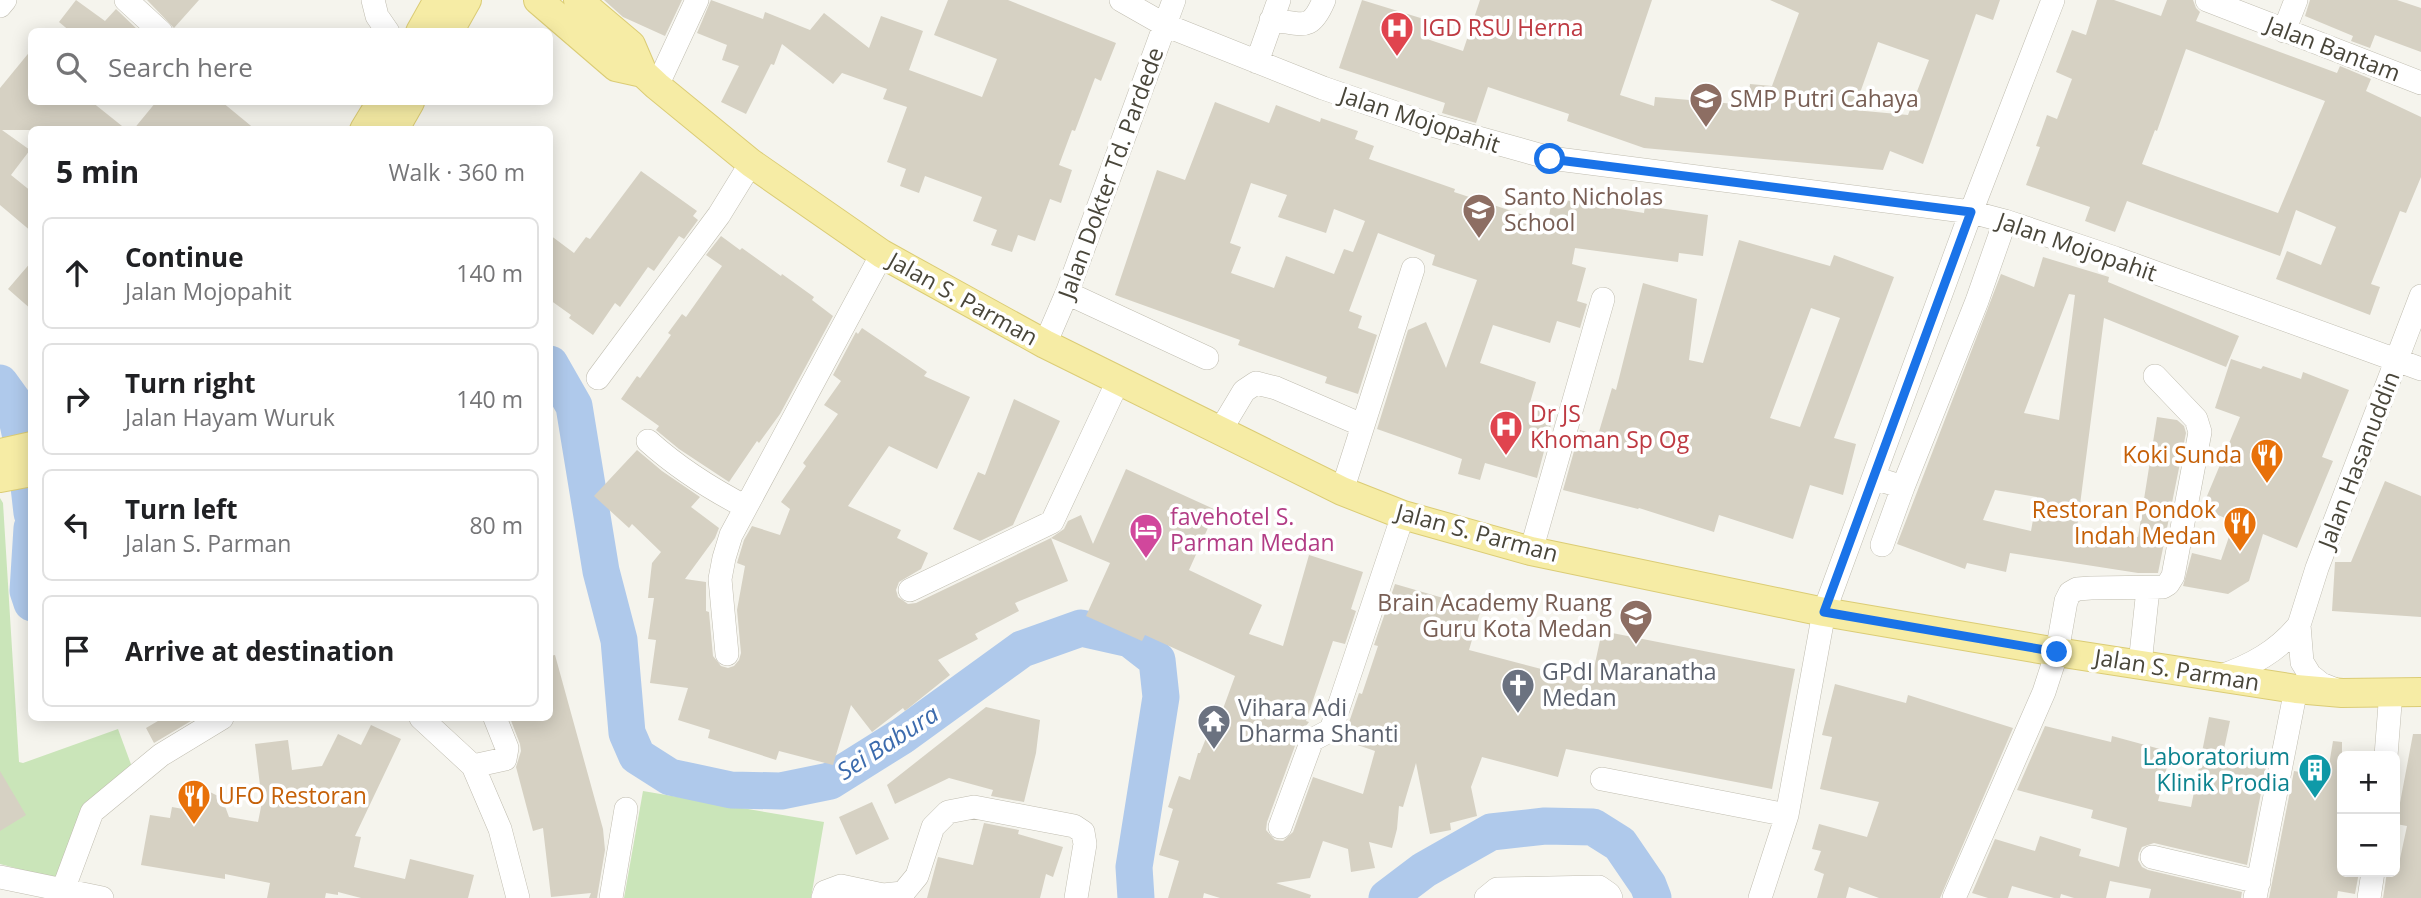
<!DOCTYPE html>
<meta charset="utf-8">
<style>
body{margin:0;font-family:"Open Sans",sans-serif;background:#f6f6f6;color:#202124}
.controls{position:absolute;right:21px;bottom:21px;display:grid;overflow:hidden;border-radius:10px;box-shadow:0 4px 18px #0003}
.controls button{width:63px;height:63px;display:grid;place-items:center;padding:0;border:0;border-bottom:2px solid #e0e0e0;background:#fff;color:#202124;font:35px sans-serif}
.stop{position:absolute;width:21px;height:21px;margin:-16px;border:5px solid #1a73e8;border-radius:50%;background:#fff}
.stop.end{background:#1a73e8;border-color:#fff;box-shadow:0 2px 7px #0008}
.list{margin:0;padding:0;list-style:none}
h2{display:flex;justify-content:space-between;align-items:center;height:91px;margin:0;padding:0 28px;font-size:30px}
h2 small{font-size:23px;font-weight:400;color:#757577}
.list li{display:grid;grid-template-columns:46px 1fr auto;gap:21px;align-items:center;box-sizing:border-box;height:112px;margin:0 14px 14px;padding:0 14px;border:2px solid #e0e0e0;border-radius:10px}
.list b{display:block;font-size:26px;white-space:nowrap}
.list p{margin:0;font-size:23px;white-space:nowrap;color:#757577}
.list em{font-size:23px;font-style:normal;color:#757577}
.icon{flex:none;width:38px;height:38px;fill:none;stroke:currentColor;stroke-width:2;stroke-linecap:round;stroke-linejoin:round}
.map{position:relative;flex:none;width:2421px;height:898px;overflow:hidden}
.search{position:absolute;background:#fff;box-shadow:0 4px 18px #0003;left:28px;top:28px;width:525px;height:77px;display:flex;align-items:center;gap:18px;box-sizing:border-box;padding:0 24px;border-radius:10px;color:#757577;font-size:26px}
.panel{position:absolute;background:#fff;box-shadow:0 4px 18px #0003;left:28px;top:126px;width:525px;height:595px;border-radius:10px}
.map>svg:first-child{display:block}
.green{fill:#cae5b9}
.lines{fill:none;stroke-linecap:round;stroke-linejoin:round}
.river{stroke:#afc9eb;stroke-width:37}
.building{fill:#d6d1c3;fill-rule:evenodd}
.minor-casing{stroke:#c0bdb0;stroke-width:24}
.major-casing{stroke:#dbcc75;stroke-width:30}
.minor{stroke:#fff;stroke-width:23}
.major{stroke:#f6eca5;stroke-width:28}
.route{stroke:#1a73e8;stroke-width:9}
.labels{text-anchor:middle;stroke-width:7;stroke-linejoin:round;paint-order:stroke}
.health-label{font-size:23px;fill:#be3a42;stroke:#fff;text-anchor:start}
.street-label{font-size:23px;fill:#49463a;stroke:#fff}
.education-label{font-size:23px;fill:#785e54;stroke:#fff;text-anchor:start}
.food-label{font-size:23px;fill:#c56008;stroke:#fff;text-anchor:end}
.hotel-label{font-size:23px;fill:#b23c85;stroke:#fff;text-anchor:start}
.worship-label{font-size:23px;fill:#5b616d;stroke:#fff;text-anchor:start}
.culture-label{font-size:23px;fill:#0d838f;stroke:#fff;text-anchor:end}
.water-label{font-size:24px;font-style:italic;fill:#3c6bad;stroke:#fff}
</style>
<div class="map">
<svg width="2421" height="898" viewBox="0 0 2421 898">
<rect width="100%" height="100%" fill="#f5f4ed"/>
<!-- green -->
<path class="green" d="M0,498L3,503L19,762L23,763L118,729L132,767L57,877L54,878L0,864Z
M643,791L824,822L811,898H624Z"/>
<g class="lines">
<!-- river -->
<path class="river" d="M550,364L574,406L601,571L619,640L627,733L637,756L670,777L731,790L781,791L830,781L902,736L1022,649L1081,628L1130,639L1157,660L1161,697L1134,867L1136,898
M0,383L13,401L26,460L32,513
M32,528L28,591L32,603
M1387,898L1424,870L1491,832L1545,826L1593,827L1620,844L1648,885L1653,898"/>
</g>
<!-- building -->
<path class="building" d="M76,0L105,21L116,9L140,32H71L59,22Z
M147,0H199L174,28Z
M604,0H682L665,36L623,17Z
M711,0L763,19L765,12L810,30L824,13L869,48L881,16L923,31L909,70L982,97L997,59L934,35L948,0H1008L1116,43L1101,81L1095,78L1075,131L1072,130L1059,165L1072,170L1061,203L1050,199L1035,241L1018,235L1012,252L991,245L997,230L973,221L982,197L925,176L919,193L900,186L906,169L887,162L907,107L883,99L887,89L842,73L833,84L782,44L774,65L771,64L746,114L721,102L739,66L722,60L727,45L697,33Z
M1362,0L1427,20L1421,37L1463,51L1480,0H1652L1620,95L1654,106L1655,97L1747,105L1750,84L1772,86L1799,13L1770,0H2000L1993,20L1976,14L1923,164L1890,151L1883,170L1644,148L1567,121L1569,114L1488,87L1476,123L1442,113L1445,103L1339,68ZM1878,42L1929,60L1908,115L1854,110Z
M2097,0H2114L2161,16L2167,0H2193L2196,8L2200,12L2196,21L2337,73L2340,66L2371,79L2366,91L2421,117V177L2406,213L2400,211L2371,284L2380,287L2370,315L2276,279L2287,251L2321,265L2336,227L2296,210L2280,256L2127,201L2115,232L2085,221L2090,207L2026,185L2040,147L2036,146L2047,115L2057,119L2072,79L2056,72L2072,30L2086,35ZM2186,49L2325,101L2278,213L2142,164L2155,130L2157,131Z
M2310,0H2397L2421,8V52L2375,35L2370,48L2351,41L2353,36L2305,16Z
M32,49V102H92L127,130H2L30,150L11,175L32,192V232L0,205V88Z
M156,102H222L256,130H133Z
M1215,102L1269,123L1276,105L1320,122L1321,118L1358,131L1355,139L1374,146L1369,159L1455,189L1454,192L1548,223L1552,198L1644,213L1645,206L1708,215L1703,256L1679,253L1678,262L1575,248L1572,264L1586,268L1577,301L1587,304L1580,328L1557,321L1550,343L1493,325L1480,363L1536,382L1529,406L1554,413L1537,478L1485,463L1480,480L1458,474L1462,459L1377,429L1408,330L1426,322L1446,368L1477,280L1432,265L1435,255L1378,233L1349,311L1362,316L1358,328L1377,335L1358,394L1325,383L1327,377L1238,345L1240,340L1115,295L1157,170L1185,180ZM1251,183L1287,195L1278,217L1326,233L1334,209L1365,221L1353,252L1344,249L1334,274L1286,256L1274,288L1231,273L1241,247L1230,243Z
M641,171L697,211L693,216L698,220L684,239L679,236L654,271L648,267L620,307L615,303L593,335L569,318L571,315L550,300V235L574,253L586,237L590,239Z
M721,236L740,250L742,248L781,276L782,274L814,297L812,300L833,316L780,414L759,443L757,441L729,482L679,449L656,430L659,426L621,399L637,376L640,378L671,335L668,333L682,314L686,317L722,266L706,255Z
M1739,240L1830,266L1834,255L1894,277L1834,438L1856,444L1843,495L1810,485L1793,539L1719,515L1714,532L1639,508L1638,509L1563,490L1580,430L1598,435L1612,388L1616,390L1643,283L1697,299L1689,360L1703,363ZM1811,308L1840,318L1800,427L1770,418Z
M2043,257L2109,277L2108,282L2239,336L2226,367L2104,318L2077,528L2138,537L2157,417L2177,420L2184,426L2186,433L2158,573H2138L2010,553L2006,572L1967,563L1965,569L1897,544L2001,274L2034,287ZM2069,294L2075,295L2059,420L2024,413ZM1995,490L2037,497L2031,531L1983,520Z
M32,261V310L8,289Z
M862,328L927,372L924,376L970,397L937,469L889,446L848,506L901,530L897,538L928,553L921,569L899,582L896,590L898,597L908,604L916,603L1051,538L1068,581L1015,603L1019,611L975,634L978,639L938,660L950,675L905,711L903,708L872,732L851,705L833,765L779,751L776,760L708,738L710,730L678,720L688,688L650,683L656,640L648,639L654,598H648L652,563L661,552L632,524L629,528L594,496L637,450L662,471L700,497L691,507L719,528L715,538L685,579L706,582V611L709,612L713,656L721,666L728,668L734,666L739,660L741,653L737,610L745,566L737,563L744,540L752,526L780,535L790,509L781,502L806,466L803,463L838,414L824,405L841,381L833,375L856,332L858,334Z
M2231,359L2261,369L2263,366L2301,379L2303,372L2349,390L2322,457L2333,461L2297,548L2263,534L2249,581L2228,594L2183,586L2192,553L2221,560L2234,522L2202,508L2240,417L2215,408Z
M1014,399L1060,421L1013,525L980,541L953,529L978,472L985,475Z
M1126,469L1216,510L1189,570L1262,605L1249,634L1283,646L1309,555L1363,572L1351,609L1356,611L1345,644L1333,641L1306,721L1309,722L1299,735L1267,822L1266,830L1275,840L1283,841L1293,832L1313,777L1363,794L1375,751L1343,740L1359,693L1362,694L1378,646L1374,645L1395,584L1481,609L1469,650L1591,682L1602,631L1795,669L1772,789L1566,749L1558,777L1482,757L1471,787L1477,816L1450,823L1451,830L1430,834L1416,763L1403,807L1399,806L1397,829L1392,848L1369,842L1375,868L1351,872L1348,849L1323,841L1310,878L1276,883L1311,895L1310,898H1220L1204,893L1203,898H1168L1179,861L1159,855L1173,809L1168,807L1179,776L1190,780L1198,753H1200L1211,726L1216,728L1235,676L1145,635L1142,641L1086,616L1110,563L1051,538L1064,529L1068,521L1081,515L1093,544Z
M2385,481L2421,496V617L2332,611L2335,562H2351Z
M555,655L603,829L605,850L597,898H589L591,893L551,897L543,828L533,831L516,767L521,751L520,744L510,718H550V656Z
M1835,684L1906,703L1908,695L2013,728L1940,898H1879L1849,887L1846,898H1817L1824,874L1814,870L1821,851L1812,849L1819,824L1867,837L1879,802L1820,789L1832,737L1822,735Z
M986,707L1040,720L1036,753L1024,802L991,796L993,790L949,778L895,804L887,785Z
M2209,717L2230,721L2224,749L2268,757L2247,865L2154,843L2142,847L2139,853L2138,860L2142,867L2148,870L2242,892L2241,898H2149L2151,889L2110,881L2106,898H2074L2061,894L2060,898H2054L2012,886L2008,898H1988L1972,893L1995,839L2035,851L2040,836L2081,849L2079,856L2119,867L2127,828L2091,818L2093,810L2017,790L2045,726L2111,742L2112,736L2171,752L2158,801L2191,807Z
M163,718H196L154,743L146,728Z
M371,725L401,739L355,836L361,837L354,867L405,879L410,859L474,875L468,898H361L338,892V895L326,893L325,898H267L270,883L225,874V879L141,865L150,815L170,818L172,807L183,809L195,796L202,793L210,792L222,798L229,817L258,822L262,802L255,744L288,740L292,770L322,766L338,734L361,745Z
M2413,734H2421V898H2383L2387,872H2395V867L2398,868L2407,826L2396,824Z
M2333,741L2342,742V872H2359L2355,894L2338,891L2337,898H2269L2294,771L2327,777Z
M0,771L26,815L0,831Z
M872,802L889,839L856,855L839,817Z
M984,823L1019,830L1018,834L1063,847L1053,877L1046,874L1040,898H927L938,857L973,865Z"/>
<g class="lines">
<defs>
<path id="minor" d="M126,0L161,32
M373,0L377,16L388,32
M1121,0L1165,25L1323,88L1428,124L1550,158L1971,212L2005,221L2115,258L2421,369
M2207,0L2421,83
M0,6L5,0
M1271,20C1303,23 1310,33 1324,0
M2284,31L2296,0
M1257,62L1279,0
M657,86L697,0
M1067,293L1207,358
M1045,344L1067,293L1174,0
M598,378L719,215L751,163
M1220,431L1244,391L1256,383L1276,388L1362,425
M648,441C678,468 709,488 746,507
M1874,478L1903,487L1977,301L2005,221
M1342,491L1413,269
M1882,545L1903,487
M1531,551L1603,299
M910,590L1052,522L1118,381
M727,654L720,579L724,558L731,535L882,254
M2140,664L2148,589
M2218,677C2251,666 2278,651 2299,625
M2336,690L2321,684L2310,675L2302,662L2299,625L2317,568L2421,296
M421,718L473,766L500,829L518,898
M2386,756L2391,691
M473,766L505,759L507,748L495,718
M1602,779L1787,815
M1280,827L1312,740L1331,730L1403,515
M2152,857L2259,882
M0,877L102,898
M60,898L92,812L161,755L222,718
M611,898L626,809
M823,898L825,892L841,886L883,895L903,893L917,876L933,827L948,812L974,807L1074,826L1083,832L1085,844L1076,898
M1486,898L1497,889L1599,887L1609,894L1611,898
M1760,898L1787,815L1824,612L1971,212L2053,0
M1954,898L2044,692L2057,652L2066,601L2070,593L2077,589L2091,588L2163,587L2168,584L2173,576L2200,432L2196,419L2155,376
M2255,898L2296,689
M2369,898L2373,872"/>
<path id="major" d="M538,0L616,67L643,73
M578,0L631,45L643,73L657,86L751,163L882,254L1045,344L1342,491L1403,515L1531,551L1824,612L2057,652L2296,689L2342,693L2421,692
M420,32L438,0
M449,32L467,0
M364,130L381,102
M394,130L410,102
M0,453L32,446
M0,478L32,472"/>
</defs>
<!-- minor casing -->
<use href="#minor" class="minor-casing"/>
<!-- major casing -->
<use href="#major" class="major-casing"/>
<!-- minor -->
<use href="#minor" class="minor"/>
<!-- major -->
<use href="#major" class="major"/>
</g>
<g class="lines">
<!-- route -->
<path class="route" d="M1550,159L1971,212L1824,612L2057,652"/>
</g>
<!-- icons -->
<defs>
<symbol id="hospital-pin" viewBox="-11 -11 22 30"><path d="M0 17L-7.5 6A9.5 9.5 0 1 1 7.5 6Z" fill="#e0444e" stroke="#fff"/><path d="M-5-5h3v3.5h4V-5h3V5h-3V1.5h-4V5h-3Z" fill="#fff"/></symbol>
<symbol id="school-pin" viewBox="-11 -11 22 30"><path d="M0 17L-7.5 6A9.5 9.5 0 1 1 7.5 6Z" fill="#8d6e63" stroke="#fff"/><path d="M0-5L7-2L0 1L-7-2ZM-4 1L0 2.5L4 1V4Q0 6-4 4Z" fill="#fff"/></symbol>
<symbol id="restaurant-pin" viewBox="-11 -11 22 30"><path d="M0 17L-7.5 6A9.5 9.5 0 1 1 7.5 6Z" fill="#e8710a" stroke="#fff"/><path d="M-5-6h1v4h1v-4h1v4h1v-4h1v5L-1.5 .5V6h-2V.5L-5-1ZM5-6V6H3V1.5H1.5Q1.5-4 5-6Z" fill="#fff"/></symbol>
<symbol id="hotel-pin" viewBox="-11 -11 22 30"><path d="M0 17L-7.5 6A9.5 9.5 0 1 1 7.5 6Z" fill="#d1479c" stroke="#fff"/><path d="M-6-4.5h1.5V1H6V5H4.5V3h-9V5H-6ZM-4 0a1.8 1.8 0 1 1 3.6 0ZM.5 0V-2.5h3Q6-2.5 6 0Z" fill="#fff"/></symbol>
<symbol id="church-pin" viewBox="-11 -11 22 30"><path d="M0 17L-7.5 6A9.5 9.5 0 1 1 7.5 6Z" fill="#6b7280" stroke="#fff"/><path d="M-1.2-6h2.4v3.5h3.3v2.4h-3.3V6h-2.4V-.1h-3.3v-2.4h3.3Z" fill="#fff"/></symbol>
<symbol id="temple-pin" viewBox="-11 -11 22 30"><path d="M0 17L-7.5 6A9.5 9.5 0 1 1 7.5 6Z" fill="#6b7280" stroke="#fff"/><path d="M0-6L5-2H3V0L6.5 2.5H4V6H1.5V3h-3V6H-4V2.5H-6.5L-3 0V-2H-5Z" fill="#fff"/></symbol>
<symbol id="building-pin" viewBox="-11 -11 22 30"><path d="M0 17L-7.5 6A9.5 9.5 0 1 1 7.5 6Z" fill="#0f9aa8" stroke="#fff"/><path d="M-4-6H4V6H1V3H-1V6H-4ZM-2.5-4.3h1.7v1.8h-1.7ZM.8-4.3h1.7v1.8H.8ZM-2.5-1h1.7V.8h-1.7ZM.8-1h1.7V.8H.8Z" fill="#fff"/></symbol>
</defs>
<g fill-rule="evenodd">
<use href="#hospital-pin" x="1378" y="9" width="38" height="52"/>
<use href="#school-pin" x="1687" y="80" width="38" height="52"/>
<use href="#school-pin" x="1460" y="191" width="38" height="52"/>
<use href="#hospital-pin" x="1487" y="408" width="38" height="52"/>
<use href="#restaurant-pin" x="2248" y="436" width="38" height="52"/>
<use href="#restaurant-pin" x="2221" y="504" width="38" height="52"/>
<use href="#hotel-pin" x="1127" y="511" width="38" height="52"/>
<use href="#school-pin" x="1617" y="597" width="38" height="52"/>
<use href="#church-pin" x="1499" y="666" width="38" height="52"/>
<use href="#temple-pin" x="1195" y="702" width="38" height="52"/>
<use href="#building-pin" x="2296" y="751" width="38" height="52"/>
<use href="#restaurant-pin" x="175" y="777" width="38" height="52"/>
</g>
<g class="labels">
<!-- health labels -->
<g class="health-label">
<text x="1422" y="36">IGD RSU Herna</text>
<text x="1530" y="422">Dr JS<tspan x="1530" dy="26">Khoman Sp Og</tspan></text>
</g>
<!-- street labels -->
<g class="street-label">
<text transform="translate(2333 49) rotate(21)" y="8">Jalan Bantam</text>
<text transform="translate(1420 120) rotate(18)" y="8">Jalan Mojopahit</text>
<text transform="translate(1111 173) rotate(-70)" y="8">Jalan Dokter Td. Pardede</text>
<text transform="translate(2077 247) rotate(19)" y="8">Jalan Mojopahit</text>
<text transform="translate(963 299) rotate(29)" y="8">Jalan S. Parman</text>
<text transform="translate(2359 460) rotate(-69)" y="8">Jalan Hasanuddin</text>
<text transform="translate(1477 533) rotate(15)" y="8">Jalan S. Parman</text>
<text transform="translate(2177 670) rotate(9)" y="8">Jalan S. Parman</text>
</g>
<!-- education labels -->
<g class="education-label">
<text x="1730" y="107">SMP Putri Cahaya</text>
<text x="1504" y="205">Santo Nicholas<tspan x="1504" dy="26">School</tspan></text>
<text x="1612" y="611" text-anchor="end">Brain Academy Ruang<tspan x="1612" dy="26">Guru Kota Medan</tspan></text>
</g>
<!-- food labels -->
<g class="food-label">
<text x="2242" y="463">Koki Sunda</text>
<text x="2216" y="518">Restoran Pondok<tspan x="2216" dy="26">Indah Medan</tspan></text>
<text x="218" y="804" text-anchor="start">UFO Restoran</text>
</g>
<!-- hotel labels -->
<g class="hotel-label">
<text x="1170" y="525">favehotel S.<tspan x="1170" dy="26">Parman Medan</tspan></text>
</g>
<!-- worship labels -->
<g class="worship-label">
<text x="1542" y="680">GPdI Maranatha<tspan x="1542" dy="26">Medan</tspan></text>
<text x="1238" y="716">Vihara Adi<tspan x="1238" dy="26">Dharma Shanti</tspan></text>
</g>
<!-- culture labels -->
<g class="culture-label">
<text x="2290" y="765">Laboratorium<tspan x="2290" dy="26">Klinik Prodia</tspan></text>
</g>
<!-- water labels -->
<g class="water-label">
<text transform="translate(888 743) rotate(-33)" y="8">Sei Babura</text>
</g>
</g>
</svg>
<div class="controls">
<button>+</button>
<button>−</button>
</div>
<div class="stop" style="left:1550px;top:159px"></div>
<div class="stop end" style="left:2057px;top:652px"></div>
<div class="search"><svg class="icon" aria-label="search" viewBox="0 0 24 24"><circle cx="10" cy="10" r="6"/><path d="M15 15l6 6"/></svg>Search here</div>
<section class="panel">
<h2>5 min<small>Walk · 360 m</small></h2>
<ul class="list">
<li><svg class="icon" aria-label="ahead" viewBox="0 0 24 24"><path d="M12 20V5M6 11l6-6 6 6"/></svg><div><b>Continue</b><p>Jalan Mojopahit</p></div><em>140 m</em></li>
<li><svg class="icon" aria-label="right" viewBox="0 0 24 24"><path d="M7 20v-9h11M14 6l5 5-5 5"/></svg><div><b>Turn right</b><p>Jalan Hayam Wuruk</p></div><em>140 m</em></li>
<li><svg class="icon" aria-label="left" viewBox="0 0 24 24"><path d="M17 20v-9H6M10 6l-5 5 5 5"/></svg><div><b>Turn left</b><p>Jalan S. Parman</p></div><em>80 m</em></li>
<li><svg class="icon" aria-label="arrive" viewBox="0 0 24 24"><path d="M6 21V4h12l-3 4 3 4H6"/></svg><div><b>Arrive at destination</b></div></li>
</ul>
</section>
</div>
